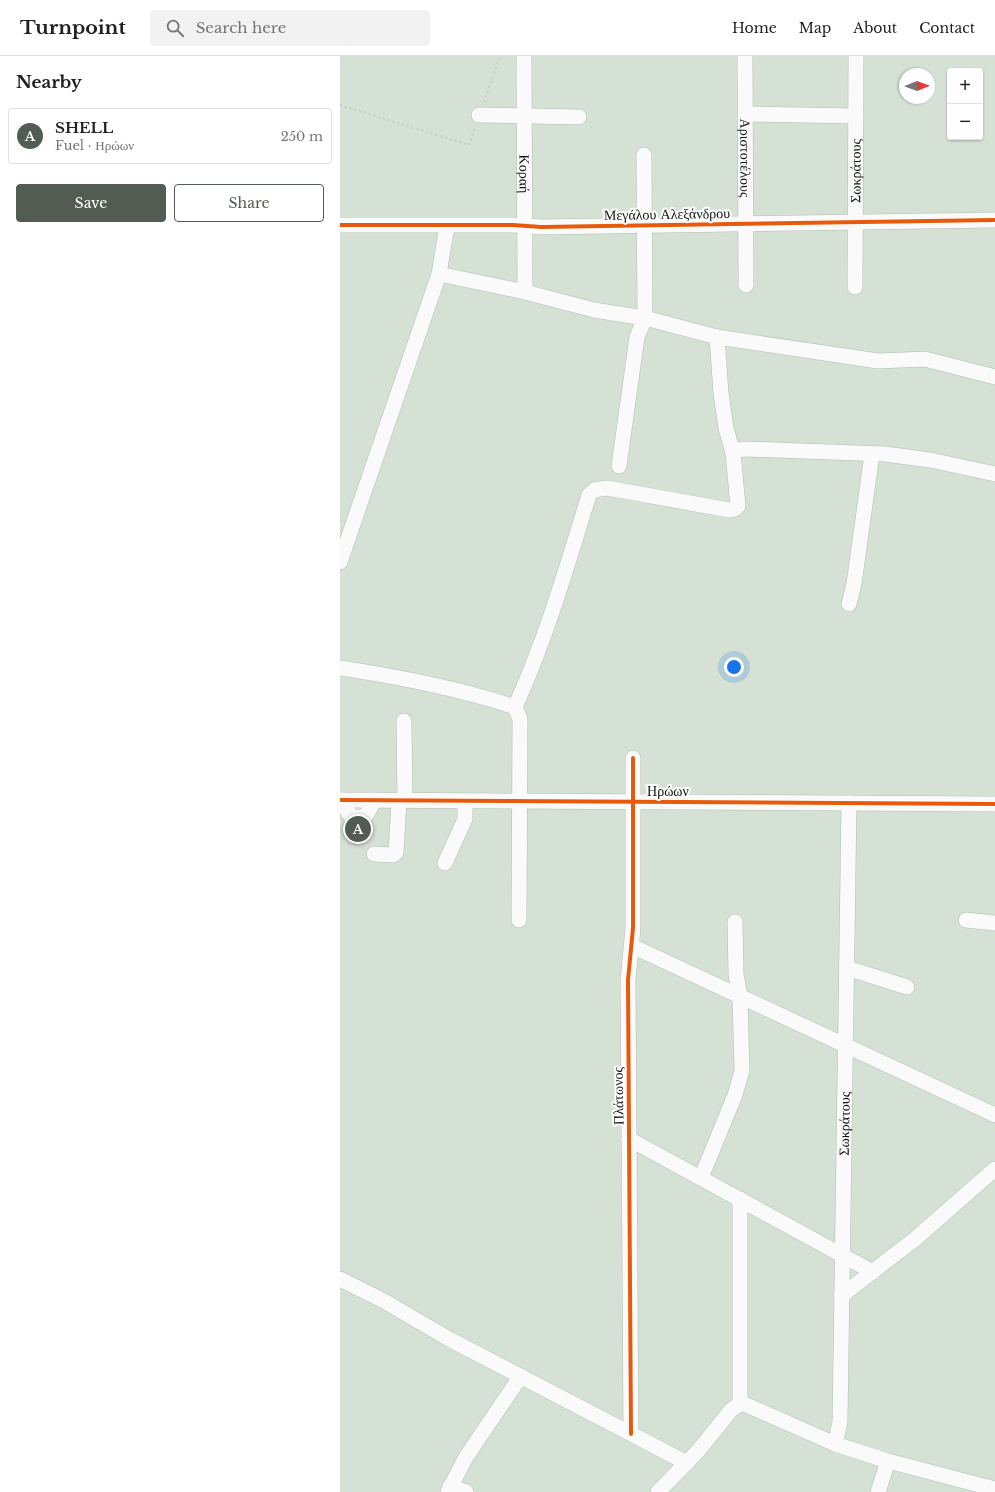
<!DOCTYPE html>
<meta charset="utf-8">
<style>
body{margin:0;font-family:"Libre Baskerville",serif;background:#f2f2f2;color:#202124}
.controls{position:absolute;right:12px;top:12px;display:grid;overflow:hidden;border-radius:4px;box-shadow:0 1px 3px #0004}
.controls button{width:36px;height:36px;display:grid;place-items:center;padding:0;border:0;border-bottom:1px solid #e0e0e0;background:#fff;color:#202124;font:20px sans-serif}
.compass{position:absolute;left:559px;top:12px;width:36px;height:36px;border-radius:50%;background:#fff;box-shadow:0 1px 3px #0004;rotate:89deg}
.you{position:absolute;left:394px;top:611px;width:14px;height:14px;margin:-10px;border:3px solid #fff;border-radius:50%;background:#1a73e8;box-shadow:0 0 0 6px #1a73e833}
.badge{display:grid;place-items:center;width:26px;height:26px;border-radius:50%;background:#525c52;color:#fff;font-size:13px;font-weight:700}
.pin{position:absolute;translate:-50% -50%;border:2px solid #fff;box-shadow:0 1px 4px #0006}
.list{margin:0;padding:0;list-style:none}
h2{display:flex;justify-content:space-between;align-items:center;height:52px;margin:0;padding:0 16px;font-size:17px}
h2 small{font-size:13px;font-weight:400;color:#757577}
.list li{display:grid;grid-template-columns:26px 1fr auto;gap:12px;align-items:center;box-sizing:border-box;height:56px;margin:0 8px 8px;padding:0 8px;border:1px solid #e0e0e0;border-radius:4px}
.list b{display:block;font-size:15px;white-space:nowrap}
.list p{margin:0;font-size:13px;white-space:nowrap;color:#757577}
.list em{font-size:13px;font-style:normal;color:#757577}
.actions{display:flex;gap:8px;padding:12px 16px}
.actions a{flex:1;padding:9px 0;border:1px solid #525c52;border-radius:4px;text-align:center;font-size:14px;color:#525c52}
.actions .main{background:#525c52;color:#fff}
.icon{flex:none;width:22px;height:22px;fill:none;stroke:currentColor;stroke-width:2;stroke-linecap:round;stroke-linejoin:round}
.map{position:relative;flex:none;width:655px;height:1436px;overflow:hidden}
header{display:flex;align-items:center;gap:24px;box-sizing:border-box;height:56px;padding:0 20px;background:#fff;border-bottom:1px solid #e0e0e0}
header strong{font-size:19px}
nav{display:flex;gap:22px;margin-inline-start:auto;font-size:14px}
.search{width:280px;height:36px;background:#f2f2f2;display:flex;align-items:center;gap:10px;box-sizing:border-box;padding:0 14px;border-radius:4px;color:#757577;font-size:15px}
main{display:flex}
aside{flex:1;background:#fff}
.map>svg:first-child{display:block}
.building{fill:url(#building-hatch)}
.lines{fill:none;stroke-linecap:round;stroke-linejoin:round}
.minor-casing{stroke:#b3bdb3;stroke-width:16}
.path{stroke:#c7cbc7;stroke-width:2;stroke-dasharray:2 3;stroke-linecap:butt}
.minor{stroke:#f9faf9;stroke-width:15}
.cycleway-casing{stroke:#fff;stroke-width:6}
.cycleway{stroke:#e8590c;stroke-width:4}
.labels{text-anchor:middle;stroke-width:4;stroke-linejoin:round;paint-order:stroke}
.street-label{font-size:14px;fill:#0c140c;stroke:#fff}
</style>
<header>
<strong>Turnpoint</strong>
<div class="search"><svg class="icon" aria-label="search" viewBox="0 0 24 24"><circle cx="10" cy="10" r="6"/><path d="M15 15l6 6"/></svg>Search here</div>
<nav><a>Home</a><a>Map</a><a>About</a><a>Contact</a></nav>
</header>
<main>
<aside>
<h2>Nearby<small></small></h2>
<ul class="list">
<li><span class="badge">A</span><div><b>SHELL</b><p>Fuel · Ηρώων</p></div><em>250 m</em></li>
</ul>
<div class="actions"><a class="main">Save</a><a>Share</a></div>
</aside>
<div class="map">
<svg width="655" height="1436" viewBox="0 0 655 1436">
<defs>
<pattern id="building-hatch" width="6" height="6" patternUnits="userSpaceOnUse"><rect width="6" height="6" fill="#889689"/><path d="M-1 1l2-2M0 6l6-6M5 7l2-2" fill="none" stroke="#6e796e"/></pattern>
</defs>
<rect width="100%" height="100%" fill="#d5e1d5"/>
<!-- building -->
<path class="building" d="M28,769V781H11V770Z"/>
<g class="lines">
<defs>
<g id="minor">
<path id="s1" d="M184,0L185,236"/>
<path id="s2" d="M405,0L406,229"/>
<path d="M406,58L516,60"/>
<path d="M139,59L239,61"/>
<path d="M0,169H173L201,171L655,164"/>
<path d="M99,218L185,236L254,254L305,262L377,281L538,305L585,303L655,321"/>
<path id="s3" d="M515,231L516,0"/>
<path d="M393,397L398,394L405,393L545,398L590,404L655,418"/>
<path d="M279,410L297,281L305,262L304,99"/>
<path d="M0,506L99,218L107,170"/>
<path d="M509,548L514,528L532,398"/>
<path d="M0,612C60,621 117,632 175,651L180,663L179,864"/>
<path d="M175,651C206,583 227,510 249,439L254,434L267,432L389,454L395,453L398,450L393,397L386,372L381,337L377,281"/>
<path d="M64,665L65,744"/>
<path d="M0,744L655,748"/>
<path d="M1,744L11,761H25L35,744"/>
<path d="M34,798L53,799L56,797L59,744"/>
<path d="M105,807L125,763V745"/>
<path d="M626,864L655,867"/>
<path d="M292,890L655,1059"/>
<path d="M507,912L567,931"/>
<path d="M289,1083L533,1216"/>
<path d="M361,1122L395,1039L402,1015L400,940L396,918L395,866"/>
<path d="M400,1143V1347"/>
<path d="M0,1223L44,1245L109,1283L347,1407"/>
<path d="M501,1240L575,1183L655,1113"/>
<path d="M291,1378L288,924L293,872V702"/>
<path id="s4" d="M495,1388L500,1366L509,747"/>
<path d="M110,1430L126,1436"/>
<path d="M108,1436L126,1401L181,1320"/>
<path d="M318,1436L358,1395L391,1354L402,1347L495,1388L548,1405L655,1433"/>
<path d="M538,1436L548,1405"/>
</g>
</defs>
<!-- minor casing -->
<use href="#minor" class="minor-casing"/>
<!-- path -->
<path class="path" d="M144,46L160,0
M0,49L129,89L135,71"/>
<!-- minor -->
<use href="#minor" class="minor"/>
<defs>
<path id="cycleway" d="M0,169H173L201,171L655,164
M0,744L655,748
M291,1378L288,924L293,872V702"/>
</defs>
<!-- cycleway casing -->
<use href="#cycleway" class="cycleway-casing"/>
<!-- cycleway -->
<use href="#cycleway" class="cycleway"/>
</g>
<g class="labels">
<!-- street labels -->
<g class="street-label">
<text dy="5" stroke="none"><textPath href="#s2" startOffset="102">Αριστοτέλους</textPath></text>
<text dy="5" stroke="none"><textPath href="#s3" startOffset="116">Σωκράτους</textPath></text>
<text dy="5" stroke="none"><textPath href="#s1" startOffset="118">Κοραή</textPath></text>
<text transform="translate(327 158) rotate(-1)" y="5">Μεγάλου Αλεξάνδρου</text>
<text x="328" y="740">Ηρώων</text>
<text transform="translate(278 1040) rotate(-91)" y="5">Πλάτωνος</text>
<text dy="5" stroke="none"><textPath href="#s4" startOffset="321">Σωκράτους</textPath></text>
</g>
</g>
</svg>
<div class="controls">
<button>+</button>
<button>−</button>
</div>
<svg class="compass" viewBox="-18 -18 36 36"><path d="M0-13l5 13h-10z" fill="#e53935"/><path d="M0 13l5-13h-10z" fill="#757577"/></svg>
<div class="you"></div>
<div class="pin badge" style="left:18px;top:773px">A</div>
</div>
</main>
